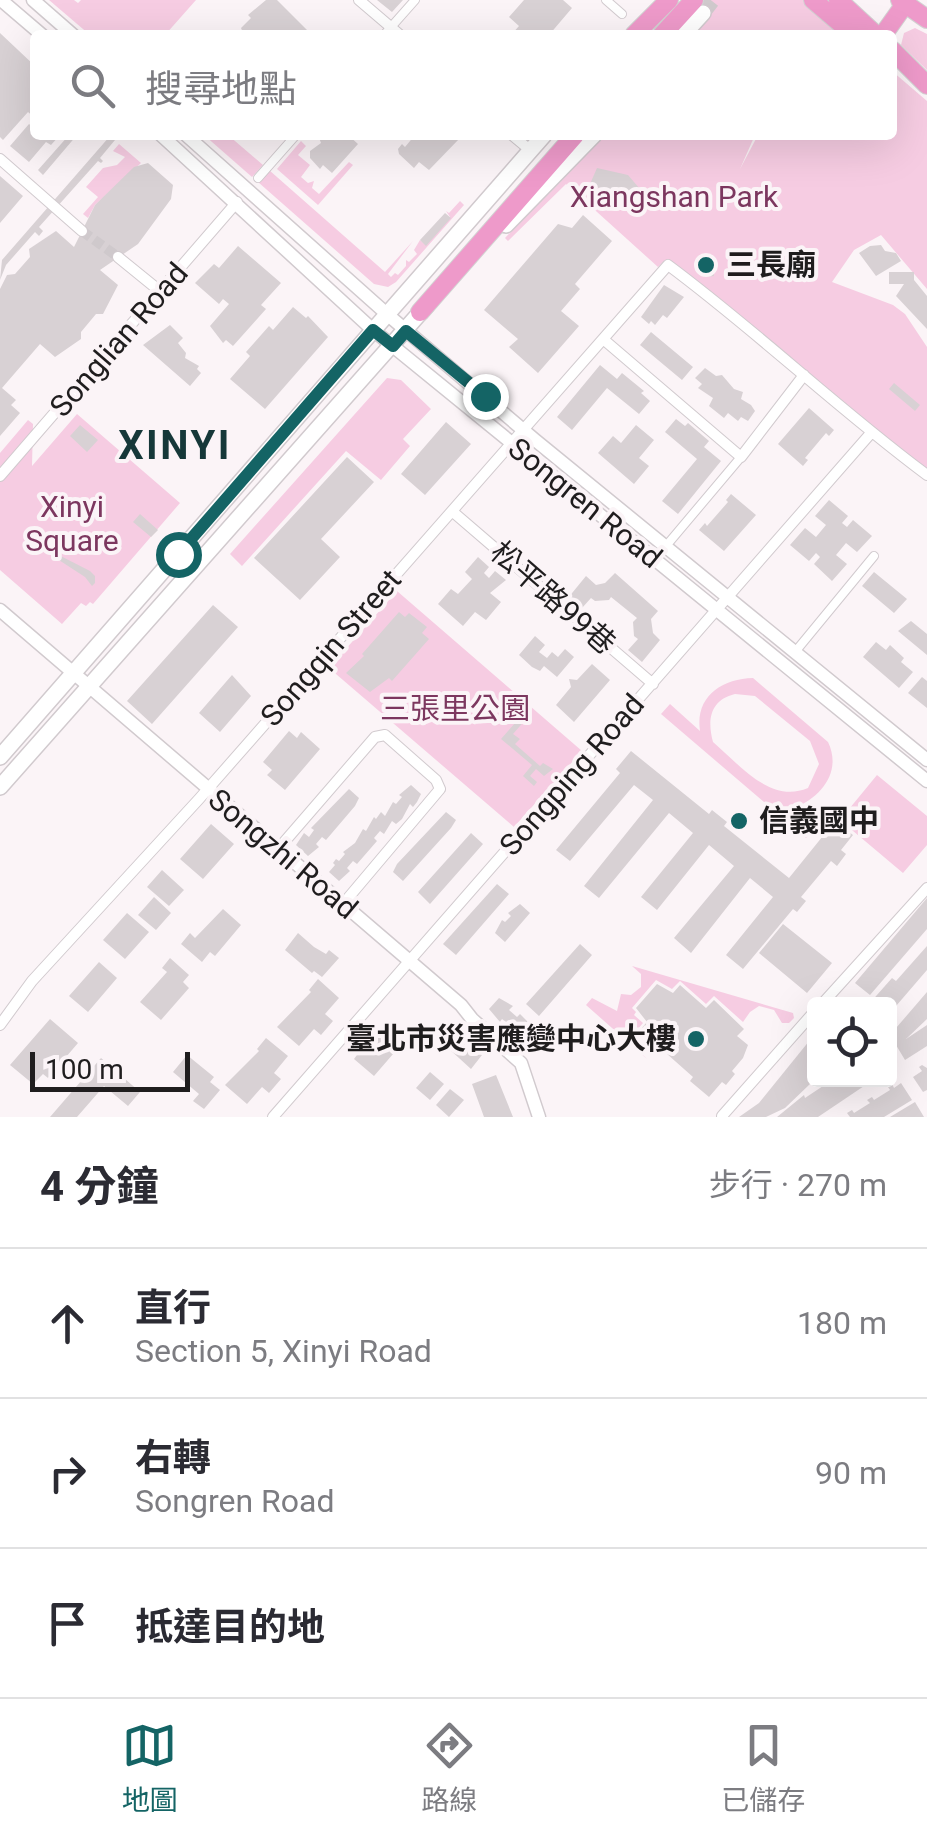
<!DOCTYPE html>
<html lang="zh-TW">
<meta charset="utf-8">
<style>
body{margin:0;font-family:Roboto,"Noto Sans TC",sans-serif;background:#f7f7f7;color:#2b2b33}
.controls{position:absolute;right:30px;bottom:30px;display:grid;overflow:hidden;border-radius:10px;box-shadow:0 10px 40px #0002}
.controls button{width:90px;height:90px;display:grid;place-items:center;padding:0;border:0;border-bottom:2px solid #e1e1e2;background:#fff;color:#2b2b33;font:50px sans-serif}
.scale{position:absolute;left:30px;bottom:25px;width:160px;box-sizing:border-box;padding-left:10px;border:5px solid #1f1d1e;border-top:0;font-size:28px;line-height:35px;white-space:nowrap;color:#1f1d1e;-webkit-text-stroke:8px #fbf4f7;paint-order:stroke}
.stop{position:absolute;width:30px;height:30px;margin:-22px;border:8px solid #146465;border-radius:50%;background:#fff}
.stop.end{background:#146465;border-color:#fff;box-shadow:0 2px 10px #0008}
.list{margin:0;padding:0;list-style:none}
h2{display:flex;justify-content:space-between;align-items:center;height:130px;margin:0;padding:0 40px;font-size:42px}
h2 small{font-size:32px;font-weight:400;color:#7c7c81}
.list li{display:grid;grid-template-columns:65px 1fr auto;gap:30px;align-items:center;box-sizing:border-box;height:150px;padding:0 40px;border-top:2px solid #e1e1e2}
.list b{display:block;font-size:38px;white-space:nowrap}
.list p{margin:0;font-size:32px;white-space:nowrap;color:#7c7c81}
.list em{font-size:32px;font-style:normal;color:#7c7c81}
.icon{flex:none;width:55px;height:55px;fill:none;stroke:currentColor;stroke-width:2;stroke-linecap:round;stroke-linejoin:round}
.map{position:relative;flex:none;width:927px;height:1117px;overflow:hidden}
.search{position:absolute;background:#fff;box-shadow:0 10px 40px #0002;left:30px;right:30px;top:30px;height:110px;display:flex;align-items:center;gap:25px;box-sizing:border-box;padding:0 35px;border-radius:10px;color:#7c7c81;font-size:38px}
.sheet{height:580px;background:#fff}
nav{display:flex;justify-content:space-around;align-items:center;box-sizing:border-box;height:140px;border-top:2px solid #e1e1e2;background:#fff;font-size:28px;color:#7c7c81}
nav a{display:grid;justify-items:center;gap:5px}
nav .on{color:#146465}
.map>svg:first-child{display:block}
.green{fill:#f6cce2;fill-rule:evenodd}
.building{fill:#d8d1d4}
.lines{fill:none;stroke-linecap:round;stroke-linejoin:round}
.minor-tunnel{stroke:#cfc9cc;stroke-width:10;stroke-dasharray:10 5;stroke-linecap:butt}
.secondary-tunnel{stroke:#cfc9cc;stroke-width:15;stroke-dasharray:15 8;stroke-linecap:butt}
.pedestrian-casing{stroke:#d1cace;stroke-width:10}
.minor-casing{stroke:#d1cace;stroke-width:12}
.tertiary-casing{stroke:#d1cace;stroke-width:15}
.secondary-casing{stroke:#d1cace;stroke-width:18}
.trunk-casing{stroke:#d2d2d2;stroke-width:20}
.pedestrian{stroke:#fff;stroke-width:8}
.minor{stroke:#fff;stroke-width:10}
.tertiary{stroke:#fff;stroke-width:12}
.secondary{stroke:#fff;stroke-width:15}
.trunk{stroke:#ee9aca;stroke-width:18}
.route{stroke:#146465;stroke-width:12}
.poi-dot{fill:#146465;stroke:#fbf4f7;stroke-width:4}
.labels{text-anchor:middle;stroke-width:8;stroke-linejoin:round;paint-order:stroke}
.park-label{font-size:30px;fill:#7c375f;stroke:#fbf4f7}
.poi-label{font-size:30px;font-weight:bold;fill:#1f1d1e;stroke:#fbf4f7;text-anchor:start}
.street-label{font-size:30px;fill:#1f1d1e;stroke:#fbf4f7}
.district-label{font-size:40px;font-weight:bold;letter-spacing:2.5px;fill:#163839;stroke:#fbf4f7}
</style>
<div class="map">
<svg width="927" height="1117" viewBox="0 0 927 1117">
<rect width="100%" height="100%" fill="#fbf4f7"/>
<!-- green -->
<path class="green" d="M49,0H74L78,3L81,0H196L165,35H90Z
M705,0H805L847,35H692L697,8Z
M915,28L927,34V70L901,45L904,33Z
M892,71L927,101V289L881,235L854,250L832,282L893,305L905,314L927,347V470L665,260L658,267L566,184L508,241L505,238L604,135H755L740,169L758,135H892Z
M204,135H228L263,165L252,177Z
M301,141L306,146L298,155L310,165L301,177L308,183L314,181L312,188L319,194L349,162L353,165L318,205L277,169Z
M119,144L141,163L95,205L88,218L83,214L98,197L86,187L103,168L117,165L125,157L113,151Z
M269,170L385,272L413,241L388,274L391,277L395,273L398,275L406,266V260L409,262L417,254L414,250L420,240L426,245L450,217L446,211L449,213L460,201L464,205L396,282L388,287L374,284L258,182Z
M387,378L401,380L431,409L403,439L410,446L381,480L346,451L242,566L230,554Z
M77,414L180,503L93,604L90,602L86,606L81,603L62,624L0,570V453L28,420L33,424L32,466Z
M397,591L582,751L514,827L329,668Z
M753,678L828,742C842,771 822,797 794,808L816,826L806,838L661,714L670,704L700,731C695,697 721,679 753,678ZM735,694L755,696L810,741L819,764L808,788C770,804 740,765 713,742C707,720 710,700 735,694Z
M877,775L927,816V845L903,873L840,820Z
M632,966L793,1013L794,1018L789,1023H782L774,1010L759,1006L750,1012L743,1022L714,996L706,1004L680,981L672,989L656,980L632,1008L636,1012L634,1015L643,1023L637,1030L629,1024L621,1033L647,1059L586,1005L592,998L617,1011L621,994L631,995L641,987V974Z"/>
<!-- building -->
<path class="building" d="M266,0H277L309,32L312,30L317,35H244L241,28L251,18L248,15Z
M377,0H403L392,12Z
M524,0H563L572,8L549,35H511L519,26L509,17Z
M0,33L35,66V118L28,112L3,140L0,137Z
M29,124L35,129V135H60L51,145L46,142L29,162L10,146Z
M69,135H77L43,175L38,170Z
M318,135H348L358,144L332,173L323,165L320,169L310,158V151L321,143Z
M415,135H457L460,138L429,170L419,162L414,168L399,154L398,149L402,144L405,147Z
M110,136L115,140L100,158L103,161L101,163L98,161L39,227L43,231L39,236L35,232L6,265L0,280L2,260Z
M148,163L173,185L171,199L138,244L100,270L118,285L103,314H96L81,332V339L55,357L40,344L2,388L16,400L11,405L20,413L0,436V289L7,275L15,274L30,257L29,249L56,231L74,247L95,205L134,167Z
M597,168L628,175L640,189L626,200L590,184Z
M0,176L23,196L0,223Z
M445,213L451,218L426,246L420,240Z
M583,215L612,241L575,284L580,289L561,311L579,326L538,373L509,347L518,339L484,310L558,224L572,228Z
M881,245L885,251L896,253L901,261L876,276L859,253L870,246Z
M238,246L281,283L261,305L266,309L233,346L226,340L223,343L210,326L229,304L223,299L219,304L195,283L214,264L219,268Z
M711,254L714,276L704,277V268L699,265L705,263V255Z
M889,272H914V280L927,296V329L896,296L904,284H889Z
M664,285L684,297L667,318L663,315L655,325L651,321L649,324L641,317Z
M293,307L306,318L308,316L328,337L265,409L230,379L250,356L246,352L269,326L273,330Z
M170,325L183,338L178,343L186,353L185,358L199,366L197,369L201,373L190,386L143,345Z
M651,332L693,367L682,380L640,345Z
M600,365L617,379L622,373L644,391L641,393L650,401L639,414L607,388L572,430L557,417Z
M705,368L716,376L722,375L734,389L743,392L741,399L751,405L755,411L748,421L741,417L738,421L728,413L724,418L709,406L713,398L698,388L702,384L695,378Z
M894,383L920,405L915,411L889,389Z
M809,408L834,430L829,436L826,433L805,458L808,460L803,466L778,444Z
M676,419L685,426L688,423L709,441L704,447L721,461L678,514L662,501L697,459L665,432Z
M446,422L471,444L425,495L401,474Z
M80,425L98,440L87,452L70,436Z
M636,425L654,440L639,458L649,466L634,484L598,453L613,436L621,443Z
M347,457L374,482L321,539L340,557L300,600L254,558Z
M731,494L756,515L724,551L699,530L705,523L707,526L728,502L726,500Z
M829,500L848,516L842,523L847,527L853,520L872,536L857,552L846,543L836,555L847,564L832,581L814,564L820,557L816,553L809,561L790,545L805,528L816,537L826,525L815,516Z
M140,514L158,530L151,537L133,522Z
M43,547L90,571L95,576V583L92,586L85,577L42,549Z
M478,557L489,567L484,573L489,578L495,571L506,580L490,593L501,602L486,620L475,612L463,626L438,604L451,589L458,594L472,579L465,572Z
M874,572L907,599L894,613L862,586Z
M615,573L658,611L651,619L653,633L660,640L642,662L628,650L638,639L634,636L633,622L637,618L611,597L609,600L595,601L591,598L582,608L568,598L586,576L596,585L605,583Z
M213,605L238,627L152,724L127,701Z
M399,612L405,617L409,613L427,627L422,633L429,639L392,681L389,678L370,692L346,673L364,656L362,654Z
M911,621L927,634V655L898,631Z
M535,636L545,645L539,652L547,658L552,652L558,657L565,649L574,657L557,677L544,666L540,671L532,667L519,655Z
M876,642L886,650L890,645L904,658L901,662L913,672L899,688L863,657Z
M592,664L610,680L574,722L556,705L571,687L569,679L577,680Z
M232,675L251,696L220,732L199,713Z
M922,677L927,681V708L908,693Z
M523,714L527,718L513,734L520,739L515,744L540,766L543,763L553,769L544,776L536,769L530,776L537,782L534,786L523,776L532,765L501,739Z
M289,731L297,738L301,732L320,749L285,790L267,775L272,770L263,762Z
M631,751L709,814L712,810L727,822L724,826L789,878L835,821L853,835L841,850L846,854L837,866L831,861L801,897L806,901L797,912L793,909L743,969L726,955L773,897L750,878L691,953L674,938L734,866L709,845L657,910L641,897L693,833L669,813L599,898L584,886L653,800L634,785L570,861L556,850L620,773L616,769Z
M411,785L421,794L417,802L413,807L410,804L402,819L396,824L392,821L384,834L380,831L374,838L377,841L357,864L353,861L347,868L350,871L339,881L329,872L335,865L333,863L336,859L339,861L345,854L343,852L355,843L363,829L366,831L374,817L376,819L381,812L385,816L393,802L396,804L402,797L399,795Z
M349,789L359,798L355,806L326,840L322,837L316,844L319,847L308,856L296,845L304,833L309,837L314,830L311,828Z
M446,812L456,820L451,828L403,881L393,872L397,864Z
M211,824L234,844L203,879L180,859Z
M471,833L483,844L430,904L418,892Z
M162,870L184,890L169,906L147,887Z
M497,884L509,894L456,955L443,944Z
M154,897L171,913L156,930L138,915Z
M927,898V929L870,995L855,983Z
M520,904L530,913L505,942L495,933L502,920L505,922L511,916L508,913Z
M223,909L241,925L215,956L210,952L202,962L181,944L190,933L195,938Z
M127,913L149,932L125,959L103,940Z
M783,924L832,963L807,993L759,953Z
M298,933L314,947L326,954L329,950L339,958L322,977L314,971L312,973L285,950Z
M580,944L592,955L539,1016L526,1004Z
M927,946V970L890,1013V1004H869L892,978L896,981Z
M170,958L189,975L183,982L189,988L161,1020L140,1002L167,972L162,968Z
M99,962L117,978L88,1012L69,996Z
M318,979L339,998L325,1014L333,1021L321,1035L314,1029L299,1046L277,1027L311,992L309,990Z
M657,984L673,993L680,985L706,1008L714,1000L744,1029L737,1036L748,1045L743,1058L732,1071L735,1074L726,1085L722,1082L709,1097L690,1081L693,1077L640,1030L647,1022L636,1008Z
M927,992V1019L906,1039L927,1025V1046L905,1060L890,1035Z
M499,998L513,1006L509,1010L517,1017L520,1014L531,1025L521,1037L514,1030L512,1032L507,1028L510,1025L502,1019L500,1022L489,1009Z
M50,1019L78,1043L48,1078L43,1074L33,1084L10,1065Z
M381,1029L400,1046L374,1076L354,1059L372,1034L375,1036Z
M459,1035L482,1055L471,1069L448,1048Z
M814,1035V1078L810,1084L785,1108L766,1117H739L759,1103Z
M266,1038L288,1056L274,1073L281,1079L269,1093L262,1087L247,1104L225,1085L259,1051L257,1049Z
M187,1055L214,1077L210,1082L220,1090L204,1109L193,1101L199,1094L173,1072Z
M101,1058L140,1092L128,1106L104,1086L77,1117H50Z
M922,1065L927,1068V1090L923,1092L913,1077L922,1071L919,1067Z
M430,1072L444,1084L430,1100L416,1088Z
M496,1075L513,1117H484L472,1084Z
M825,1080H873L818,1117H777L804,1095L805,1098L823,1086L821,1082Z
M901,1083L912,1100L884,1117H850L847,1113L852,1110L854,1113L870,1103L867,1100L872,1097L874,1100L890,1090L888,1087L892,1084L894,1088Z
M450,1089L464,1100L449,1117L436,1105Z
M915,1102L924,1117H890Z"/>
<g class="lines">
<!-- minor-tunnel -->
<path class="minor-tunnel" d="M82,231L118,257"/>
<!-- secondary-tunnel -->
<path class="secondary-tunnel" d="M703,13L713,0"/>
<defs>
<path id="pedestrian" d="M606,0L622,14
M384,35L415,0
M258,178L296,135
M666,546L741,457
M795,652L874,556"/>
<path id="minor" d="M359,0L400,35
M512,135L530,150
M0,159L82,231
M118,257L161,292
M603,339L741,457L804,375
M0,476L237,202
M453,512L653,684
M279,848L375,737L385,735L436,780L440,789L343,904
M822,1004L927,888
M0,1025L32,981L199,799L668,265C757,331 838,409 927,475
M722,1116L814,1012
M273,1117L871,433"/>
<path id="tertiary" d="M1,0L42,35
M33,0L73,35
M161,135L373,330L927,781
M186,135L388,315L535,440L927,760
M0,610L461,1005L472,1019L521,1063L539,1117"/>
<path id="secondary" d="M683,35L703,13
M506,225L594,135
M0,757L544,135
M0,787L427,305"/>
<path id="trunk" d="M813,0L854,35
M838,0L876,35
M900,0L927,19
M634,35L669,0
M662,35L694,0
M883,35L905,4
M892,50L927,85
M420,312L575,135"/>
</defs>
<!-- pedestrian casing -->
<use href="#pedestrian" class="pedestrian-casing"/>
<!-- minor casing -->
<use href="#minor" class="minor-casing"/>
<!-- tertiary casing -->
<use href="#tertiary" class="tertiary-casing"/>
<!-- secondary casing -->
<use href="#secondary" class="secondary-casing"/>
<!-- trunk casing -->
<use href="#trunk" class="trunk-casing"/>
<!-- pedestrian -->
<use href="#pedestrian" class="pedestrian"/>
<!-- minor -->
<use href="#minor" class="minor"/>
<!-- tertiary -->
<use href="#tertiary" class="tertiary"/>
<!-- secondary -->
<use href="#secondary" class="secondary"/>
<!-- trunk -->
<use href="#trunk" class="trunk"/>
</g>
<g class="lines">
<!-- route -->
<path class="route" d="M178,554L373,330L393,346L406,331L485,396"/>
</g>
<!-- markers -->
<g class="poi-dot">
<circle cx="706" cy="265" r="10"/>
<circle cx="739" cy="821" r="10"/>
<circle cx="696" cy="1039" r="10"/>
</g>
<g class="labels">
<!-- park labels -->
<g class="park-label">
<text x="674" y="207">Xiangshan Park</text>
<text x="72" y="517">Xinyi<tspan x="72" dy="34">Square</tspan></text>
<text x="455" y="719">三張里公園</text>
</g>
<!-- poi labels -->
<g class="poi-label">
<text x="726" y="275">三長廟</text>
<text x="759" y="831">信義國中</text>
<text x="676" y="1049" text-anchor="end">臺北市災害應變中心大樓</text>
</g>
<!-- street labels -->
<g class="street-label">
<text transform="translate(119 340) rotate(-49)" y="10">Songlian Road</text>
<text transform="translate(585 503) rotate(39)" y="10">Songren Road</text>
<text transform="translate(553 598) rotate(41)" y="10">松平路99巷</text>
<text transform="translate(331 648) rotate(-49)" y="10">Songqin Street</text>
<text transform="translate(572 775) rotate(-49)" y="10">Songping Road</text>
<text transform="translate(283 854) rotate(40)" y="10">Songzhi Road</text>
</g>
<!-- district labels -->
<g class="district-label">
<text x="175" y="459">XINYI</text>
</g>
</g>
</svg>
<div class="controls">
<button><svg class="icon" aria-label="locate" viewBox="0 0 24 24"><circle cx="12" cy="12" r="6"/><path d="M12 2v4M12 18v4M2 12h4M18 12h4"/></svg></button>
</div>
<div class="scale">100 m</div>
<div class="stop" style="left:178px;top:554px"></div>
<div class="stop end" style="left:485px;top:396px"></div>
<div class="search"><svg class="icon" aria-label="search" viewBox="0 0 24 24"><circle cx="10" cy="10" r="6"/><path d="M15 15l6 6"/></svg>搜尋地點</div>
</div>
<section class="sheet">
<h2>4 分鐘<small>步行 · 270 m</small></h2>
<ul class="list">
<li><svg class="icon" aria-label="ahead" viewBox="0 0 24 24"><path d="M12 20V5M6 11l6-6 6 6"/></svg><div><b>直行</b><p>Section 5, Xinyi Road</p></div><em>180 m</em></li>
<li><svg class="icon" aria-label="right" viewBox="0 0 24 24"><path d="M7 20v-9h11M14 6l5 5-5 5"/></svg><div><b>右轉</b><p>Songren Road</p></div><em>90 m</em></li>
<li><svg class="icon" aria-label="arrive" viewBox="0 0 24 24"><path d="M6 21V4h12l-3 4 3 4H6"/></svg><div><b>抵達目的地</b></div></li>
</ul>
</section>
<nav>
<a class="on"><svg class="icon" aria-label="map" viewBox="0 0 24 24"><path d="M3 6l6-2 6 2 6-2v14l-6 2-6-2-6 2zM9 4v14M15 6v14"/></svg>地圖</a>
<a><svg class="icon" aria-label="directions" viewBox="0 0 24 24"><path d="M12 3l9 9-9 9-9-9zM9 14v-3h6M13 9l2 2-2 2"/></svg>路線</a>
<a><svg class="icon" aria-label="saved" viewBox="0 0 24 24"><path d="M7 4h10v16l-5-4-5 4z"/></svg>已儲存</a>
</nav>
